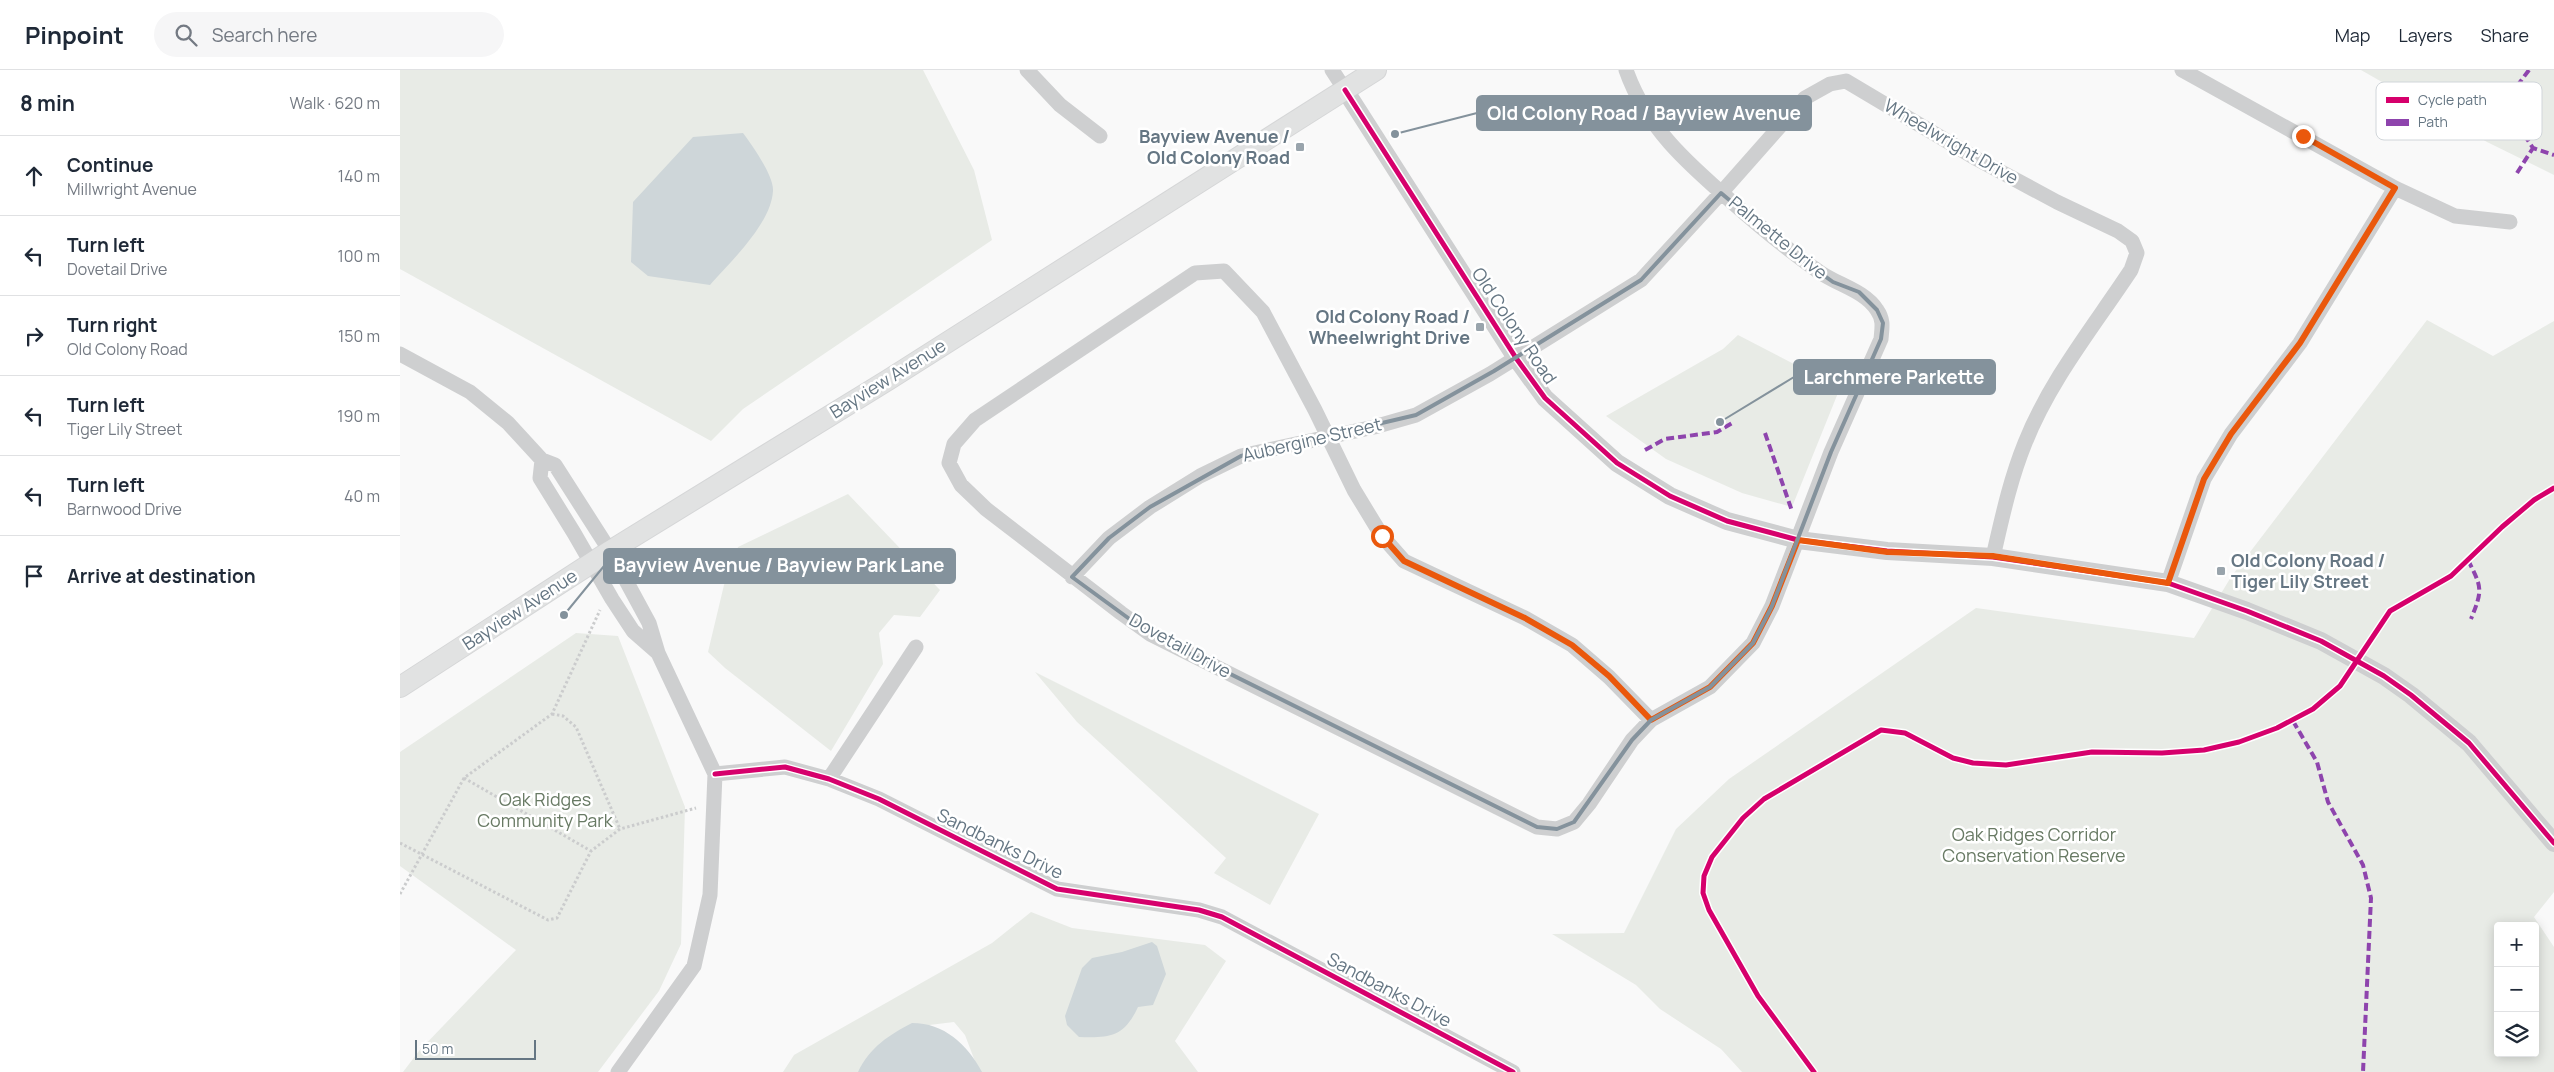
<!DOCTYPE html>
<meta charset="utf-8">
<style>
body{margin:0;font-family:Manrope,sans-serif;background:#f6f6f7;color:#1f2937}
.controls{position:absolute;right:15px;bottom:15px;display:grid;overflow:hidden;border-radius:5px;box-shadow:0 2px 12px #0003}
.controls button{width:45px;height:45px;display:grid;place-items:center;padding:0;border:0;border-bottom:1px solid #e0e1e3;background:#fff;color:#1f2937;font:25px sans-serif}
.scale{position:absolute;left:15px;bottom:12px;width:121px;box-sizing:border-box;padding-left:5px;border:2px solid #657683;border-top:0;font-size:14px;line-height:18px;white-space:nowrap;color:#657683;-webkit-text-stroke:4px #fff;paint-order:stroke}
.stop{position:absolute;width:15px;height:15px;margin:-11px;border:4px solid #ea580c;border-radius:50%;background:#fff}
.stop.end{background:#ea580c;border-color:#fff;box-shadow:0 1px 5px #0008}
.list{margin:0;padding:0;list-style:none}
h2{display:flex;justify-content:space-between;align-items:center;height:65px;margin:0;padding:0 20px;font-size:21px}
h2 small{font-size:16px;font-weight:400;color:#747a83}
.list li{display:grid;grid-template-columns:32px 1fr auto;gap:15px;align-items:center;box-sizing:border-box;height:80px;padding:0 20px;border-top:1px solid #e0e1e3}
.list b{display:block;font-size:19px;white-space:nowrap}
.list p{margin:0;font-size:16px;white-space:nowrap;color:#747a83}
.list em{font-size:16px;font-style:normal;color:#747a83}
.icon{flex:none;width:28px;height:28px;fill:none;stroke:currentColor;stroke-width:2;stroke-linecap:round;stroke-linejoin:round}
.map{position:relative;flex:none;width:2154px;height:1002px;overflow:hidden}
header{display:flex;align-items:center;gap:30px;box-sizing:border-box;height:70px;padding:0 25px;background:#fff;border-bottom:1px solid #e0e1e3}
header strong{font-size:24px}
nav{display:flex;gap:28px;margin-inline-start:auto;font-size:18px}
.search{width:350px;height:45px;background:#f6f6f7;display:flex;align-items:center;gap:12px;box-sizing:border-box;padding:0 18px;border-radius:28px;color:#747a83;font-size:19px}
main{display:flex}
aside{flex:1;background:#fff}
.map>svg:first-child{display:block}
.green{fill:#e8ebe6;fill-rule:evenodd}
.water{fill:#ced6d9}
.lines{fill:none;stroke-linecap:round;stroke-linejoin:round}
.secondary-casing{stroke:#d5d6d7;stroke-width:22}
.path{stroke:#cbcccd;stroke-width:3;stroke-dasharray:2.5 2.5;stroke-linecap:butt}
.minor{stroke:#cecfd0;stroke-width:15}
.tertiary{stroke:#cecfd0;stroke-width:18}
.secondary{stroke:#e1e2e2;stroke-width:20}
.quiet{stroke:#8e44ad;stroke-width:4;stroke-dasharray:8 4;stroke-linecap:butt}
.cycleway-casing{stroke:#fff;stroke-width:8}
.cycleway{stroke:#d6006c;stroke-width:5}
.route{stroke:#ea580c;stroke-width:6}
.marked{fill:none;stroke:#84929c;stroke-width:4;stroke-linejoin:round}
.poi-dot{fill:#99a4ac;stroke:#fff;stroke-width:2}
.labels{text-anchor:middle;stroke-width:5;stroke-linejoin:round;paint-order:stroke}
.poi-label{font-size:18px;font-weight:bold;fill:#657683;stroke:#fff;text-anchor:end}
.street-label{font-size:18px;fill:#657683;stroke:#fff}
.park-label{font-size:18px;fill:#687a64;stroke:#fff}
.key{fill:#fff;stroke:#d1d6da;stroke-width:1}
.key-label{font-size:14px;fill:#657683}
.leader{fill:none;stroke:#84929c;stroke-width:2}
.callout-dot{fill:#84929c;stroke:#fff;stroke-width:2}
.callout{fill:#84929c;stroke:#84929c;stroke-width:2}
.callout-label{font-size:19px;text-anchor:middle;font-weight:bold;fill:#fff}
</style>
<header>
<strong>Pinpoint</strong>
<div class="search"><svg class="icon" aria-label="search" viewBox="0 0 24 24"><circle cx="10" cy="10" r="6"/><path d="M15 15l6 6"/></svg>Search here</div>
<nav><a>Map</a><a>Layers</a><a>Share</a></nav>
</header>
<main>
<aside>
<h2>8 min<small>Walk · 620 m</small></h2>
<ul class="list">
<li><svg class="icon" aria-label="ahead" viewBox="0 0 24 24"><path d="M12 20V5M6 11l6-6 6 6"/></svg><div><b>Continue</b><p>Millwright Avenue</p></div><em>140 m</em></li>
<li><svg class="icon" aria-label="left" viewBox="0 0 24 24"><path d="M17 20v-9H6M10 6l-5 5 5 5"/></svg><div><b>Turn left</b><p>Dovetail Drive</p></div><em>100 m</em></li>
<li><svg class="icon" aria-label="right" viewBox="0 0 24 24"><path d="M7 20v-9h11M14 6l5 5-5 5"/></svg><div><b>Turn right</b><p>Old Colony Road</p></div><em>150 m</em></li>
<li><svg class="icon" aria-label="left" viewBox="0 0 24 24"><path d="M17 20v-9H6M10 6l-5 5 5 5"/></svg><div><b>Turn left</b><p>Tiger Lily Street</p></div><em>190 m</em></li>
<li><svg class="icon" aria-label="left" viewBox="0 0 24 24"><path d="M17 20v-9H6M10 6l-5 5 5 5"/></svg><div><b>Turn left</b><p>Barnwood Drive</p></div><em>40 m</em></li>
<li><svg class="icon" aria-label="arrive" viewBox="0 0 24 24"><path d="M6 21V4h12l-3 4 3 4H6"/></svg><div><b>Arrive at destination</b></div></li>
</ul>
</aside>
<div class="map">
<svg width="2154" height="1002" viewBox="0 0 2154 1002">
<rect width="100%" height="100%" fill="#f9f9f9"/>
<!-- green -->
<path class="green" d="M0,0H523L574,100L592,170L343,339L311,371L0,199Z
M1961,0H2154V105L2087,72Z
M2027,250L2093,286L2154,251V822L2134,847L2154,877V1002H1342L1321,979L1260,939L1236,915L1152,864L1224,863L1276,759L1329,709L1576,538L1794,568L1831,507ZM2098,856H2135V983H2098Z
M1338,265L1440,318L1392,437L1342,423L1266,389L1206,346L1323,279Z
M448,424L540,520L520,547L494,545L479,563L483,594L431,681L325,598L308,582L324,515L338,477Z
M176,563L218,566L285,737L281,874L259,921L198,1002H3L19,981L116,880L0,796V682Z
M635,602L919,744L870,835L814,803L826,788L677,652Z
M631,842L672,858L805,875L826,891L775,971L798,1002H579L565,965L554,952L521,956L463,1002H383L394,985L592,873Z"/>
<!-- water -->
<path class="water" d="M343,63C352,75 374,106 373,121C371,154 331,191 310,215L248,206L231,192L233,132L293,67Z
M752,872L757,876L766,904L753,935L738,937C724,967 710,968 679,967L667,955L665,946L682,898L692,888L722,882Z
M512,953C544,953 567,974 582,1002H458C470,977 489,965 512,953Z"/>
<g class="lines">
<defs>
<path id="secondary" d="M0,617L210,481L488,310L976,0"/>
</defs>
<!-- secondary casing -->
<use href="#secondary" class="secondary-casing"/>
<!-- path -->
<path class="path" d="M152,644L163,646L176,657L220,759
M64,708L191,781
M0,773L148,850L157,848L191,781L220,759L296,738
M0,824L64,708L152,644L200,540"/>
<!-- minor -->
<path class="minor" d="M627,0L660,35L700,66
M932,0L945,20
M1226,0C1246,57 1287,93 1332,132C1359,156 1388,180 1418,201C1437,215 1464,220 1477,240C1484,250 1482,258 1481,269L1431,382L1372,536L1353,573L1310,617L1251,650L1232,670L1189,734L1174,752L1157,759L1137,757L750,564L721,543L586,439L561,415L549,393L554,374L575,350L795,203L824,201L863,242L915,340L954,420L982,466L1004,491L1125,548L1172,575L1209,607L1251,650
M1782,0L1995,118L2055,146L2110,152
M0,284L70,322L108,353L142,390L155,395L210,481L249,553L258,583L315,704L310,825L294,896L218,1002
M142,390L140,408L174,463L212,529L233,561L257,582
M672,507L709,468L750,437L800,406L841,386L974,357L1016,345L1090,304L1241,210L1321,123L1405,28L1430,14L1446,11L1577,89L1657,132L1718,161L1732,171L1737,183L1731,200C1694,256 1650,310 1625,373C1610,410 1602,448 1593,487
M1768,513L1804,409L1831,364L1900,273L1995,118
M315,704L385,697L429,709L479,729L657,819L799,840L822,847L1113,1002
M429,709L516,577"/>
<!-- tertiary -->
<path class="tertiary" d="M945,20L1116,288L1145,328L1217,393L1270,426L1327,451L1398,470L1487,481L1593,487L1768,513L1847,541L1921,571L1984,606L2011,625L2069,673L2154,773"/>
<!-- secondary -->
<use href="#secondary" class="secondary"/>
<!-- quiet -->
<path class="quiet" d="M2129,0L2114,20V40L2121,60L2133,78L2154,85
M2117,103L2133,78
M1365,363L1392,441
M1245,380L1265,369L1317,362L1334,352
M2068,490C2082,518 2083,519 2071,549
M1893,651L1917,692L1928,732L1963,795L1971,828L1963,1002"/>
<defs>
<path id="cycleway" d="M945,20L1116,288L1145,328L1217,393L1270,426L1327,451L1398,470L1487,481L1593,487L1768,513L1847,541L1921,571L1984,606L2011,625L2069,673L2154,773
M315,704L385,697L429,709L479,729L657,819L799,840L822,847L1113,1002
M1414,1002L1358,926L1309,840L1303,823L1304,806L1312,787L1343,748L1364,729L1481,660L1505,663L1553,688L1573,693L1606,695L1692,682L1762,683L1804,680L1839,672L1877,658L1913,639L1940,616L1990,541L2051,506L2102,457L2134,430L2154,418"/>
</defs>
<!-- cycleway casing -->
<use href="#cycleway" class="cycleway-casing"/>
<!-- cycleway -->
<use href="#cycleway" class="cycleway"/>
</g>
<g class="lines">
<!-- route -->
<path class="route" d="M982,466L1004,491L1125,548L1172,575L1209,606L1251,650L1310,617L1353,573L1372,536L1398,470L1487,482L1593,486L1768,513L1804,409L1831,364L1900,273L1995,118L1903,66"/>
</g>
<!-- marked area -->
<path class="marked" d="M1321,123L1390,181L1433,212L1459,222L1477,240L1483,253L1481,269L1431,382L1372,536L1353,573L1310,617L1251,650L1232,670L1174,752L1157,759L1137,757L750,564L672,507L709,468L750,437L841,386L1016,345L1094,301L1241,210Z"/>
<!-- markers -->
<g class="poi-dot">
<rect x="895" y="72" width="10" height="10" rx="2.5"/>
<rect x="1075" y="252" width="10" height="10" rx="2.5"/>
<rect x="1816" y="496" width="10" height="10" rx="2.5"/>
</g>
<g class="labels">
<!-- poi labels -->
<g class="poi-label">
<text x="890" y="73">Bayview Avenue /<tspan x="890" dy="21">Old Colony Road</tspan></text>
<text x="1070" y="253">Old Colony Road /<tspan x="1070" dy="21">Wheelwright Drive</tspan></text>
<text x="1831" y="497" text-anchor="start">Old Colony Road /<tspan x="1831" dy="21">Tiger Lily Street</tspan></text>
</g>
<!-- street labels -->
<g class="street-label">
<text transform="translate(1551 72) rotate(30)" y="6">Wheelwright Drive</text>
<text transform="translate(1378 168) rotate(39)" y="6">Palmette Drive</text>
<text transform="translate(1114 256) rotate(56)" y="6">Old Colony Road</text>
<text transform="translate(488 309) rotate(-32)" y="6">Bayview Avenue</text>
<text transform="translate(912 370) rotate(-13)" y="6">Aubergine Street</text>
<text transform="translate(120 540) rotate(-33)" y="6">Bayview Avenue</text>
<text transform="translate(780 576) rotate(29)" y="6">Dovetail Drive</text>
<text transform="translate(600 774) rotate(26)" y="6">Sandbanks Drive</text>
<text transform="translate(989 920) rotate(28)" y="6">Sandbanks Drive</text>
</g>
<!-- park labels -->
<g class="park-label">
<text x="145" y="736">Oak Ridges<tspan x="145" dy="21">Community Park</tspan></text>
<text x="1634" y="771">Oak Ridges Corridor<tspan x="1634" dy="21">Conservation Reserve</tspan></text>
</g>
</g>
<!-- legend -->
<rect x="1976" y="12" width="166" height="58" rx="8" class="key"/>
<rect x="1986" y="27" width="23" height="6" fill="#d6006c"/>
<rect x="1986" y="49" width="23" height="7" fill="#8e44ad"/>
<g class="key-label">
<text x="2018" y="35">Cycle path</text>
<text x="2018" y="57">Path</text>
</g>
<!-- callouts -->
<path class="leader" d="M995 64L1077 43M1320 352L1394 307M164 545L204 496"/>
<g class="callout-dot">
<circle cx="995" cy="64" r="5"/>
<circle cx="1320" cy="352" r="5"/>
<circle cx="164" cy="545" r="5"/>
</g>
<g class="callout">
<rect x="1077" y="26" width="334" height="34" rx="5"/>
<rect x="1394" y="290" width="201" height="34" rx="5"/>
<rect x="204" y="479" width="351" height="34" rx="5"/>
</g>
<g class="callout-label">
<text x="1244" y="50">Old Colony Road / Bayview Avenue</text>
<text x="1494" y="314">Larchmere Parkette</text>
<text x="379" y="502">Bayview Avenue / Bayview Park Lane</text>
</g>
</svg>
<div class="controls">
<button>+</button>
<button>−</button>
<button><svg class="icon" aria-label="layers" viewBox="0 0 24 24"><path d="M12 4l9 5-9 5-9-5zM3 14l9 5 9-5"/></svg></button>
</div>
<div class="scale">50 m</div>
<div class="stop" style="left:982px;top:466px"></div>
<div class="stop end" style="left:1903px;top:66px"></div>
</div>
</main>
